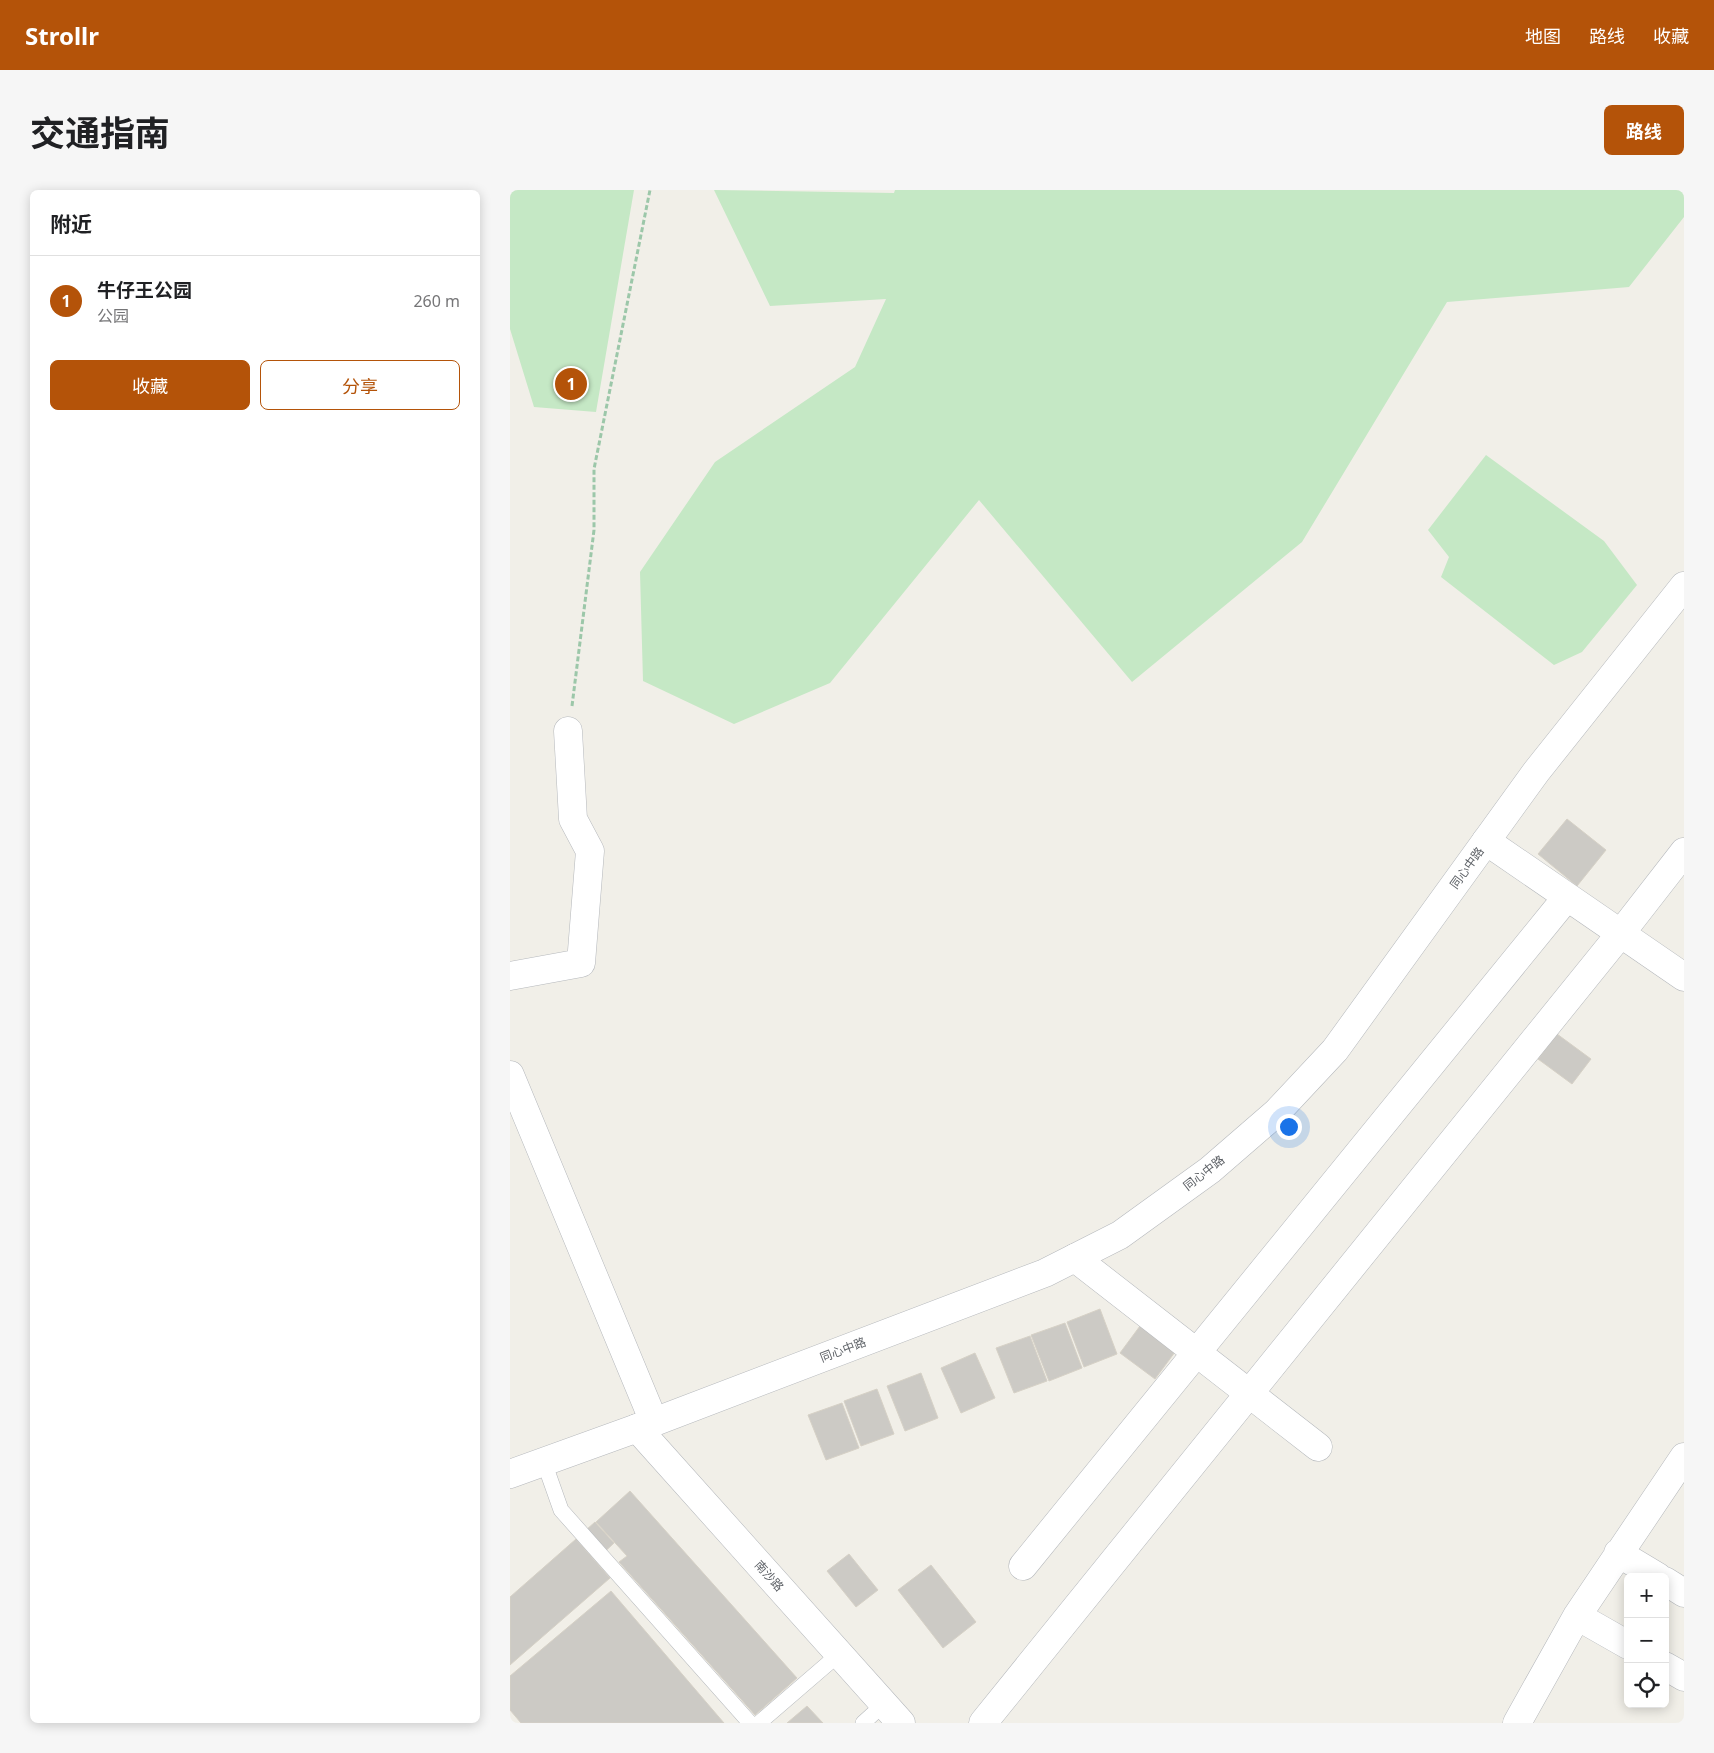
<!DOCTYPE html>
<html lang="zh">
<meta charset="utf-8">
<style>
body{margin:0;font-family:"Noto Sans","Noto Sans SC",sans-serif;background:#f6f6f6;color:#202124}
.controls{position:absolute;right:15px;bottom:15px;display:grid;overflow:hidden;border-radius:8px;box-shadow:0 2px 12px #0003}
.controls button{width:45px;height:45px;display:grid;place-items:center;padding:0;border:0;border-bottom:1px solid #e0e0e0;background:#fff;color:#202124;font:25px sans-serif}
.you{position:absolute;left:778px;top:936px;width:18px;height:18px;margin:-12px;border:4px solid #fff;border-radius:50%;background:#1a73e8;box-shadow:0 0 0 8px #1a73e833}
.badge{display:grid;place-items:center;width:32px;height:32px;border-radius:50%;background:#b45309;color:#fff;font-size:16px;font-weight:700}
.pin{position:absolute;translate:-50% -50%;border:2px solid #fff;box-shadow:0 1px 5px #0006}
.list{margin:0;padding:0;list-style:none}
h2{display:flex;justify-content:space-between;align-items:center;height:65px;margin:0;padding:0 20px;font-size:21px}
h2 small{font-size:16px;font-weight:400;color:#757577}
.list li{display:grid;grid-template-columns:32px 1fr auto;gap:15px;align-items:center;box-sizing:border-box;height:90px;padding:0 20px;border-top:1px solid #e0e0e0}
.list b{display:block;font-size:19px;white-space:nowrap}
.list p{margin:0;font-size:16px;white-space:nowrap;color:#757577}
.list em{font-size:16px;font-style:normal;color:#757577}
.actions{display:flex;gap:10px;padding:15px 20px}
.actions a{flex:1;padding:11px 0;border:1px solid #b45309;border-radius:8px;text-align:center;font-size:18px;color:#b45309}
.actions .main{background:#b45309;color:#fff}
.icon{flex:none;width:28px;height:28px;fill:none;stroke:currentColor;stroke-width:2;stroke-linecap:round;stroke-linejoin:round}
.map{position:relative;flex:none;width:1174px;height:1533px;overflow:hidden;border-radius:8px}
header{display:flex;align-items:center;gap:30px;box-sizing:border-box;height:70px;padding:0 25px;background:#b45309;color:#fff}
header strong{font-size:24px}
nav{display:flex;gap:28px;margin-inline-start:auto;font-size:18px}
.intro{display:flex;align-items:center;justify-content:space-between;box-sizing:border-box;height:120px;padding:0 30px}
h1{margin:0;font-size:35px}
.button{padding:12px 22px;border-radius:8px;background:#b45309;color:#fff;font-size:18px;font-weight:700}
main{display:flex;gap:30px;padding:0 30px}
aside{flex:1;background:#fff;border-radius:8px;box-shadow:0 2px 12px #0003}
.map>svg:first-child{display:block}
.green{fill:#c5e8c5}
.building{fill:#cccac5;stroke:#d6d1c6}
.lines{fill:none;stroke-linecap:round;stroke-linejoin:round}
.service-casing{stroke:#b5b8bc;stroke-width:16}
.minor-casing{stroke:#b5b8bc;stroke-width:29}
.tertiary-casing{stroke:#b5b8bc;stroke-width:29}
.path{stroke:#9cc7a9;stroke-width:3;stroke-dasharray:5 2.5;stroke-linecap:butt}
.service{stroke:#fff;stroke-width:15}
.minor{stroke:#fff;stroke-width:28}
.tertiary{stroke:#fff;stroke-width:28}
.labels{text-anchor:middle;stroke-width:5;stroke-linejoin:round;paint-order:stroke}
.street-label{font-size:12px;fill:#5f6368;stroke:#fff}
</style>
<header>
<strong>Strollr</strong>
<nav><a>地图</a><a>路线</a><a>收藏</a></nav>
</header>
<div class="intro"><h1>交通指南</h1><a class="button">路线</a></div>
<main>
<aside>
<h2>附近<small></small></h2>
<ul class="list">
<li><span class="badge">1</span><div><b>牛仔王公园</b><p>公园</p></div><em>260 m</em></li>
</ul>
<div class="actions"><a class="main">收藏</a><a>分享</a></div>
</aside>
<div class="map">
<svg width="1174" height="1533" viewBox="0 0 1174 1533">
<rect width="100%" height="100%" fill="#f1efe8"/>
<!-- green -->
<path class="green" d="M0,0H124L86,222L24,217L0,139Z
M204,0L384,3L385,0H1174V27L1119,97L937,112L792,352L622,492L469,310L320,493L224,534L133,491L130,382L205,272L345,177L376,109L260,116Z
M976,265L1094,351L1127,395L1072,462L1044,475L931,387L939,367L918,340Z"/>
<!-- building -->
<path class="building" d="M1057,629L1096,660L1067,696L1028,664Z
M1047,844L1081,869L1062,894L1028,869Z
M590,1119L607,1164L574,1177L557,1132Z
M555,1133L572,1178L539,1191L521,1145Z
M630,1136L665,1162L645,1189L610,1163Z
M520,1146L537,1191L504,1203L486,1158Z
M465,1163L485,1208L451,1223L431,1178Z
M411,1183L428,1228L395,1241L377,1196Z
M367,1199L384,1244L351,1256L334,1211Z
M332,1213L349,1258L316,1270L298,1225Z
M120,1301L287,1488L245,1525L109,1372L117,1366L86,1332Z
M85,1332L104,1353L86,1370L67,1348Z
M66,1349L100,1388L0,1475V1407Z
M339,1364L368,1400L346,1417L317,1381Z
M421,1375L466,1432L433,1458L388,1400Z
M101,1401L214,1533H11L0,1520V1486Z
M297,1516L313,1533H277Z"/>
<g class="lines">
<defs>
<path id="service" d="M34,1272L51,1320L240,1533
M249,1533L329,1464
M353,1533L374,1514"/>
<path id="minor" d="M976,651L1174,787
M0,786L71,773L80,661L63,629L58,541
M0,885L144,1232
M565,1068L808,1257
M127,1238L391,1533
M1108,1363L1148,1387
M513,1376L1057,707
M1155,1391L1174,1403
M1067,1426L1118,1455
M1155,1476L1174,1487
M473,1533L1111,743L1174,662
M1007,1533L1067,1426L1174,1267"/>
<path id="tertiary" d="M0,1284L144,1232L535,1083L610,1045L700,980L767,922L825,860L1026,582L1174,396"/>
</defs>
<!-- service casing -->
<use href="#service" class="service-casing"/>
<!-- minor casing -->
<use href="#minor" class="minor-casing"/>
<!-- tertiary casing -->
<use href="#tertiary" class="tertiary-casing"/>
<!-- path -->
<path class="path" d="M62,516L84,340V279L140,0"/>
<!-- service -->
<use href="#service" class="service"/>
<!-- minor -->
<use href="#minor" class="minor"/>
<!-- tertiary -->
<use href="#tertiary" class="tertiary"/>
</g>
<g class="labels">
<!-- street labels -->
<g class="street-label">
<text transform="translate(957 678) rotate(-54)" y="4">同心中路</text>
<text transform="translate(694 983) rotate(-38)" y="4">同心中路</text>
<text transform="translate(333 1160) rotate(-21)" y="4">同心中路</text>
<text transform="translate(259 1386) rotate(48)" y="4">南沙路</text>
</g>
</g>
</svg>
<div class="controls">
<button>+</button>
<button>−</button>
<button><svg class="icon" aria-label="locate" viewBox="0 0 24 24"><circle cx="12" cy="12" r="6"/><path d="M12 2v4M12 18v4M2 12h4M18 12h4"/></svg></button>
</div>
<div class="you"></div>
<div class="pin badge" style="left:61px;top:194px">1</div>
</div>
</main>
